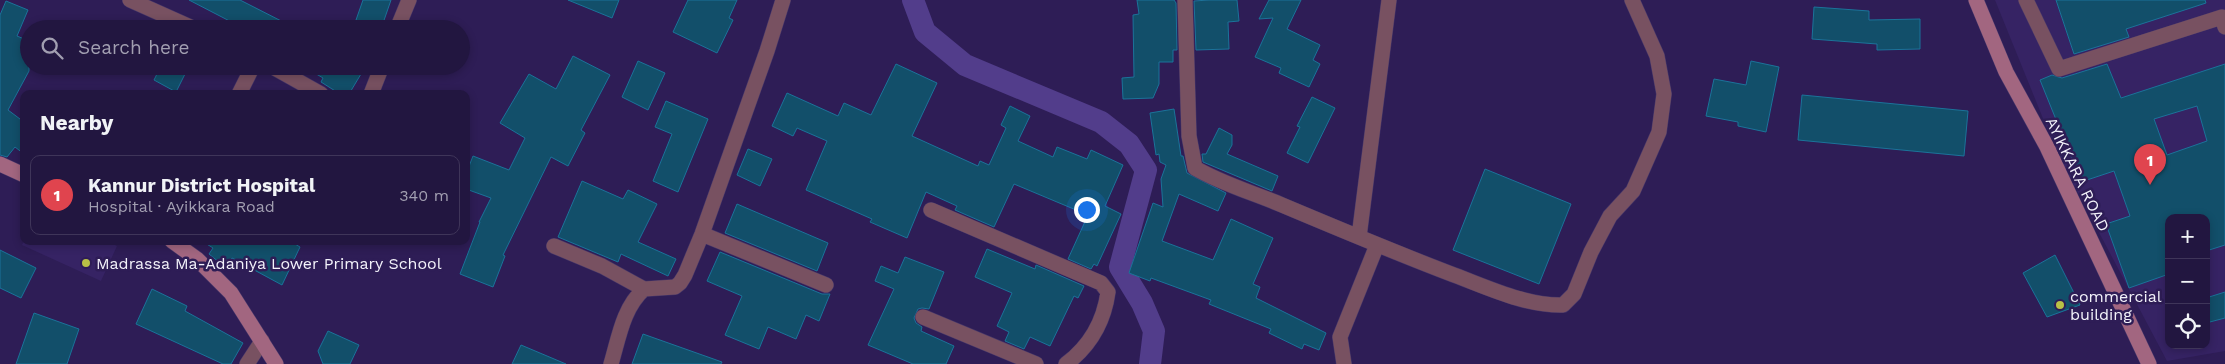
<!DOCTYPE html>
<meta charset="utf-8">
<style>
body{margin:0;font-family:"Work Sans",sans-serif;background:#2e234b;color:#f1f3f6}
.controls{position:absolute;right:15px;bottom:15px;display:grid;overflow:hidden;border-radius:10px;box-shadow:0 2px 8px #0003}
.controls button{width:45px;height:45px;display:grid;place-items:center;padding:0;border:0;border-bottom:1px solid #3f3559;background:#221640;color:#f1f3f6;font:25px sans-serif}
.you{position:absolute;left:1086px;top:209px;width:18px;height:18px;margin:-12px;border:4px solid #fff;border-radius:50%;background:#1a73e8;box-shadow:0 0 0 8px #1a73e833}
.badge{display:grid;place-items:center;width:32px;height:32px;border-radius:50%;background:#b9c146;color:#fff;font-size:16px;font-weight:700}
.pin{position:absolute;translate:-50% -41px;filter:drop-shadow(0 1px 2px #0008)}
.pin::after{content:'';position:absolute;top:26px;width:18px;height:15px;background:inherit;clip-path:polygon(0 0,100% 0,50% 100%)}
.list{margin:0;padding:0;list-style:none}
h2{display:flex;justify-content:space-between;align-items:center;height:65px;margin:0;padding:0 20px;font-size:21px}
h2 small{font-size:16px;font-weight:400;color:#a29fb1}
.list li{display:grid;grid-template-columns:32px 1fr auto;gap:15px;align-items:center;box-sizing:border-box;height:80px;margin:0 10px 10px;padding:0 10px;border:1px solid #3f3559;border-radius:10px}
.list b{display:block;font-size:19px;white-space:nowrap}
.list p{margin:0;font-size:16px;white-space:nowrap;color:#a29fb1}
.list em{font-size:16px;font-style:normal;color:#a29fb1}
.icon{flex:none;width:28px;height:28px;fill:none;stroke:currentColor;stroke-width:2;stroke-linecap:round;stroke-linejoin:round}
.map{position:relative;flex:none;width:2225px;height:364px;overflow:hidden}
.search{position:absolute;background:#221640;box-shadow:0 2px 8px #0003;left:20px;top:20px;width:450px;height:55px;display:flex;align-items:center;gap:12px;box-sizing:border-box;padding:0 18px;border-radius:28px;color:#a29fb1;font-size:19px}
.panel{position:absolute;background:#221640;box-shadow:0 2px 8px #0003;left:20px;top:90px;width:450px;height:155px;border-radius:10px}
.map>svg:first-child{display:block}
.built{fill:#362364;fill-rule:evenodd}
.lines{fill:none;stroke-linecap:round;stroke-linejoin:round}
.canal{stroke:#523d8b;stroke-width:22}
.building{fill:#124f6a;stroke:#1b739a;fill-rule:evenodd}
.street-casing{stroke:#46376a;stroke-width:16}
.secondary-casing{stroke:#46376a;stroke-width:16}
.street{stroke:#785161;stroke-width:15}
.secondary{stroke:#a26680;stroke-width:15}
.poi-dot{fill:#b9c146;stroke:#2e1d56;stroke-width:2}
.labels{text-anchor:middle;stroke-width:5;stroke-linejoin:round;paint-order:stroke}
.street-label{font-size:16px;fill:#f3f2fa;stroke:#2e1d56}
.poi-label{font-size:16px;fill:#f3f2fa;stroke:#2e1d56;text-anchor:start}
</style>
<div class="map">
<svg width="2225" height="364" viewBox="0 0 2225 364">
<rect width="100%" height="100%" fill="#2e1d56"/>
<!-- built -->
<path class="built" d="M1995,0H2225V351L2167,361L2057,153ZM2169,218H2206V345H2169Z
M24,241H107L117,246L101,281L22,245Z"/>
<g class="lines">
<!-- canal -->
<path class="canal" d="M913,0L925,32L965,65L1101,122L1129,144L1146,170L1120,267L1142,303L1154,331L1150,364"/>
</g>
<!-- building -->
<path class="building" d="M189,0H240L297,29H245Z
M363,0H391L381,29L356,20Z
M568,0H619L612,18Z
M688,0H737L729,18L733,20L717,53L673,32Z
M1137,0H1174L1176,3L1177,50H1173V62H1159V84L1153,98L1123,99L1122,78L1134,77L1133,15L1139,14Z
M1209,0H1237L1239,21L1228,22L1229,49L1196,50L1194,1Z
M1269,0H1301L1287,29L1320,45L1313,60L1320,64L1309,87L1279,73L1281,68L1255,57L1273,18L1259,19Z
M2056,0H2205L2206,3L2126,29L2129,37L2074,54Z
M6,1L28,10L17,36L29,41V71L8,110L24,122V154L15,147L7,157L0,155V15Z
M1814,7L1869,11V20L1920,19V49L1877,50V44L1812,39Z
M573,56L610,75L581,130L585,133L568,166L551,157L503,255L505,256L493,287L460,274L480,222H479L491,198L466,189V174L473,156L509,170L525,138L500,123L529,74L556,89Z
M638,61L665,73L648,110L622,97Z
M1751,61L1779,67L1766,132L1738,126V122L1706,116L1714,79L1746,85Z
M896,64L937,83L912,136L978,166L980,161L989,165L1006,128L1001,125L1010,106L1030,116L1018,141L1053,157L1057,147L1087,159L1091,150L1123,165L1105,206L1121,214L1097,266L1094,264L1091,269L1068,259L1088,215L1014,184L994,227L955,210L957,206L926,192L907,238L870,222L872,219L806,190L827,141L797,128L793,136L772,126L787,93L838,116L844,103L871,115Z
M2107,64L2121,98L2225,64V245L2206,251V218H2169V274L2129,288L2106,224L2130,216L2114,171L2078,183L2072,165L2074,164L2040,80L2052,75L2062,78ZM2197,106L2207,141L2167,155L2154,119Z
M161,66H189L176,92L154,80Z
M303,66H359L356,72L361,74L349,94H340L321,82L323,78Z
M1802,95L1968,111L1964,156L1798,140Z
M1312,97L1335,108L1308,163L1287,153L1300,127L1297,126Z
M666,101L708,119L678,192L653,181L672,134L655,127Z
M1174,109L1181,156H1183L1187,173L1226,193L1218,211L1179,194L1162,241L1213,260L1231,219L1273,238L1253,284L1260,287L1256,298L1326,333L1319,350L1304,344L1302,349L1269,333L1271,329L1209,304L1211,300L1151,278L1150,281L1129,273L1153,203L1163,207L1161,179L1166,165L1160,162L1159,154L1156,155L1150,113Z
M1219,128L1232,135V145L1227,154L1278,176L1272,191L1203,162L1202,154H1206Z
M748,149L772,159L760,186L737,175Z
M1485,169L1571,204L1539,284L1453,250Z
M582,181L623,199L628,190L657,204L638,242L676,259L668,276L621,254L618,262L558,237Z
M737,204L828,243L817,271L725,233Z
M202,241H290L300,247L282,285L232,258L225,267L209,254L213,248Z
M987,249L1035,269L1036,265L1084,286L1078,298L1074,296L1050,346L1030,337L1024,349L1005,341L1009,332L997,326L1012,293L975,277Z
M0,250L36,268L21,298L0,288Z
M720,252L822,294H830L819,321L806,315L796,339L768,327L759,349L725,335L742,296L707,281Z
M2055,255L2080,305L2047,317L2023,273Z
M905,257L944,272L929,309L922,308L918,309L914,318L916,323L922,327L921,331L954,346L946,364H913L868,345L894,289L875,281L881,266L898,273Z
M152,289L187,306L185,311L243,343L231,364H223L136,324Z
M2225,292V318L2206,323V298Z
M34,313L79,329L67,364H16Z
M328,331L359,345L350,364H323L318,351Z
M643,334L722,362L721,364H632Z
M521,345L566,364H512Z"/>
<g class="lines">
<defs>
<path id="street" d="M130,0L195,29
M1185,0L1189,136L1195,168C1222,184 1254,193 1282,205C1339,229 1396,253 1454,275C1489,288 1526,306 1563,305L1574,294L1591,252L1610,216L1633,191L1659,132L1664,94L1657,56L1632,0
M2026,0L2059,69L2222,17L2225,27
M397,29L409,0
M271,66L321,94
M239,94L253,66
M371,94L382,66
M931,210L1101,283L1108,292C1104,321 1090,346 1066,364
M702,234L826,285
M1359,237L1389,0
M554,246L602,266L644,289
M923,317L1036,364
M247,364L262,341
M611,364C619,337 623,308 644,289L675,287L680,283L685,275L702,234L767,51L783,0
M1344,364L1340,337L1377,245"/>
<path id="secondary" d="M1976,0L2006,72L2047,147L2149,364
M0,164L24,175
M172,241L197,259L231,293L276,364"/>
</defs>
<!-- street casing -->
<use href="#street" class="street-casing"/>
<!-- secondary casing -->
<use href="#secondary" class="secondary-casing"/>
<!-- street -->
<use href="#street" class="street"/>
<!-- secondary -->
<use href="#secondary" class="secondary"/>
</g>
<!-- markers -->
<g class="poi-dot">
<circle cx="86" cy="263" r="5"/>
<circle cx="2060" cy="305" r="5"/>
</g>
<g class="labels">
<!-- street labels -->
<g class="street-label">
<text transform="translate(2078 174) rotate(64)" y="6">AYIKKARA ROAD</text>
</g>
<!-- poi labels -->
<g class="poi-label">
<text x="96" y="269">Madrassa Ma-Adaniya Lower Primary School</text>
<text x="2070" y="302">commercial<tspan x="2070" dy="18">building</tspan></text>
</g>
</g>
</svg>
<div class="controls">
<button>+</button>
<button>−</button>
<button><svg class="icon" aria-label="locate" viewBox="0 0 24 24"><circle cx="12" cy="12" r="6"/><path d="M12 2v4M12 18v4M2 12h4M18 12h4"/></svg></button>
</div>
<div class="you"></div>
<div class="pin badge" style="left:2150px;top:185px;background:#e0444e">1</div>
<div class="search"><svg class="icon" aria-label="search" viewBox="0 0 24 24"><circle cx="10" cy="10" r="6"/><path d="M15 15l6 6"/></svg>Search here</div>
<section class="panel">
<h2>Nearby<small></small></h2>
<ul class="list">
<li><span class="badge" style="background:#e0444e">1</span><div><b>Kannur District Hospital</b><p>Hospital · Ayikkara Road</p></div><em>340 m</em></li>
</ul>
</section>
</div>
